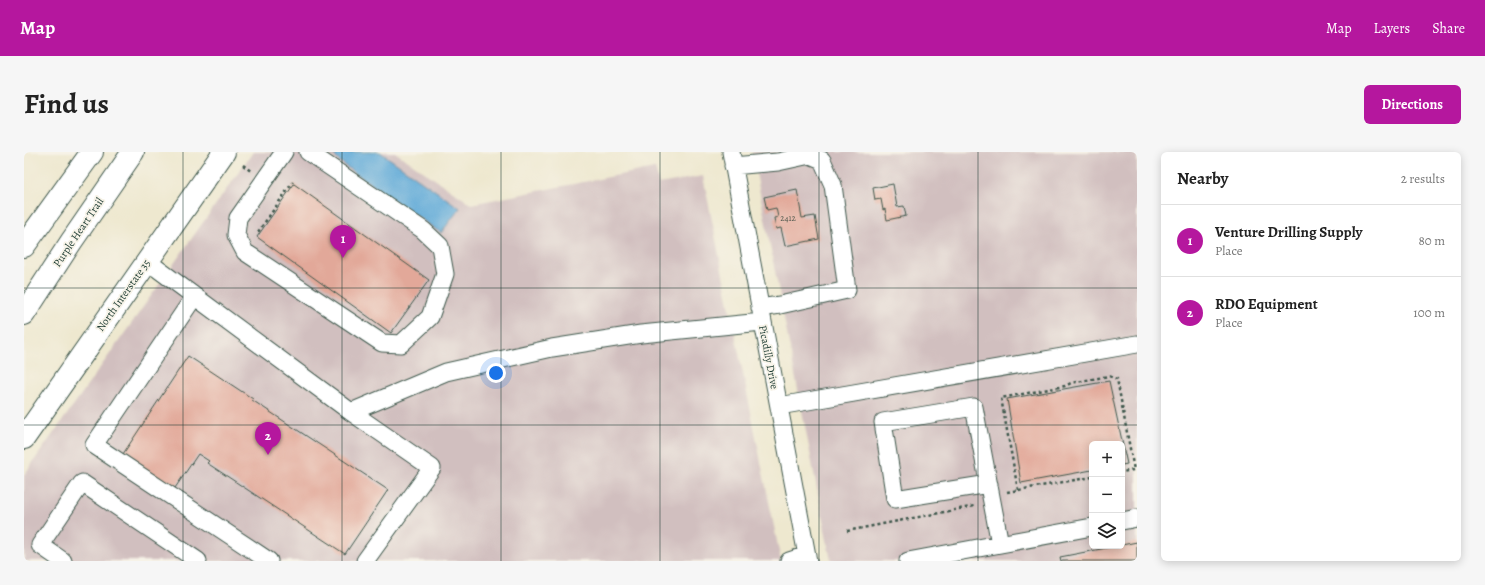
<!DOCTYPE html>
<meta charset="utf-8">
<style>
body{margin:0;font-family:Alegreya,serif;background:#f6f6f6;color:#222}
.controls{position:absolute;right:12px;bottom:12px;display:grid;overflow:hidden;border-radius:6px;box-shadow:0 2px 10px #0003}
.controls button{width:36px;height:36px;display:grid;place-items:center;padding:0;border:0;border-bottom:1px solid #e0e0e0;background:#fff;color:#222;font:20px sans-serif}
.you{position:absolute;left:472px;top:221px;width:14px;height:14px;margin:-10px;border:3px solid #fff;border-radius:50%;background:#1a73e8;box-shadow:0 0 0 6px #1a73e833}
.badge{display:grid;place-items:center;width:26px;height:26px;border-radius:50%;background:#b5179e;color:#fff;font-size:13px;font-weight:700}
.pin{position:absolute;translate:-50% -33px;filter:drop-shadow(0 1px 2px #0008)}
.pin::after{content:'';position:absolute;top:21px;width:14px;height:12px;background:inherit;clip-path:polygon(0 0,100% 0,50% 100%)}
.list{margin:0;padding:0;list-style:none}
h2{display:flex;justify-content:space-between;align-items:center;height:52px;margin:0;padding:0 16px;font-size:17px}
h2 small{font-size:13px;font-weight:400;color:#767676}
.list li{display:grid;grid-template-columns:26px 1fr auto;gap:12px;align-items:center;box-sizing:border-box;height:72px;padding:0 16px;border-top:1px solid #e0e0e0}
.list b{display:block;font-size:15px;white-space:nowrap}
.list p{margin:0;font-size:13px;white-space:nowrap;color:#767676}
.list em{font-size:13px;font-style:normal;color:#767676}
.icon{flex:none;width:22px;height:22px;fill:none;stroke:currentColor;stroke-width:2;stroke-linecap:round;stroke-linejoin:round}
.map{position:relative;flex:none;width:1113px;height:409px;overflow:hidden;border-radius:6px}
header{display:flex;align-items:center;gap:24px;box-sizing:border-box;height:56px;padding:0 20px;background:#b5179e;color:#fff}
header strong{font-size:19px}
nav{display:flex;gap:22px;margin-inline-start:auto;font-size:14px}
.intro{display:flex;align-items:center;justify-content:space-between;box-sizing:border-box;height:96px;padding:0 24px}
h1{margin:0;font-size:28px}
.button{padding:10px 18px;border-radius:6px;background:#b5179e;color:#fff;font-size:14px;font-weight:700}
main{display:flex;gap:24px;padding:0 24px}
aside{flex:1;background:#fff;border-radius:6px;box-shadow:0 2px 10px #0003}
.map>svg:first-child{display:block}
.industrial{fill:#d1bfbf;fill-rule:evenodd}
.water{fill:#61aad8;stroke:#407486}
.building{fill:#e2a899}
.lines{fill:none;stroke-linecap:round;stroke-linejoin:round}
.minor-casing{stroke:#3e574b;stroke-width:19}
.major-casing{stroke:#3e574b;stroke-width:24}
.highway-casing{stroke:#3e574b;stroke-width:24}
.path{stroke:#3e574b;stroke-width:2.5;stroke-dasharray:3 3;stroke-linecap:butt}
.minor{stroke:#fff;stroke-width:17}
.major{stroke:#fff;stroke-width:22}
.highway{stroke:#fff;stroke-width:22}
.grid{fill:none;stroke:#1f3d34;stroke-width:1;stroke-opacity:0.55}
.labels{text-anchor:middle;stroke-width:3.5;stroke-linejoin:round;paint-order:stroke}
.number-label{font-size:9px;fill:#50584d}
.street-label{font-size:11px;fill:#1f3d34;stroke:#f7f3e8}
</style>
<header>
<strong>Map</strong>
<nav><a>Map</a><a>Layers</a><a>Share</a></nav>
</header>
<div class="intro"><h1>Find us</h1><a class="button">Directions</a></div>
<main>
<div class="map">
<svg width="1113" height="409" viewBox="0 0 1113 409">
<rect width="100%" height="100%" fill="#f7f3e8"/>
<filter id="ink" filterUnits="userSpaceOnUse"><feTurbulence type="fractalNoise" baseFrequency=".025" numOctaves="2"/><feDisplacementMap in="SourceGraphic" scale="8" xChannelSelector="R" yChannelSelector="G"/><feConvolveMatrix kernelMatrix="1 2 1 2 8 2 1 2 1" color-interpolation-filters="sRGB"/></filter>
<filter id="wash" filterUnits="userSpaceOnUse"><feTurbulence type="fractalNoise" baseFrequency=".012" numOctaves="4" result="noise"/><feDisplacementMap in="SourceGraphic" scale="16" xChannelSelector="R" yChannelSelector="G"/><feGaussianBlur stdDeviation="0.9" result="paint"/><feColorMatrix in="noise" values="0 0 0 0 0 0 0 0 0 0 0 0 0 0 0 0 0 1.4 0 .05"/><feComposite in="paint" operator="in"/></filter>
<g filter="url(#wash)">
<rect width="100%" height="100%" fill="#eee8cf"/>
<!-- industrial -->
<path class="industrial" d="M229,0H371L447,52L631,16L635,32L679,24L757,409H0V323Z
M728,0H1113V409H807ZM1068,292H1098V394H1068Z"/>
<!-- water -->
<path class="water" d="M310,0H356L436,56L417,81L324,16L312,6Z"/>
<g id="blocks">
<!-- building -->
<path class="building" d="M270,32L405,128L367,181L233,85Z
M869,32L873,55L880,54L882,64L863,68L861,57L859,58L857,47L851,48L849,36Z
M773,38L778,66L791,64L795,87L761,94L757,76L752,77L750,66L754,65L752,56L743,58L740,45Z
M164,204L229,247L228,248L364,338L321,402L183,311L185,309L174,302L149,339L97,305Z
M1085,229L1103,312L1098,313V292H1068V318L997,331L983,247Z
M1113,390V409H1037L1036,405Z"/>
</g>
</g>
<g filter="url(#ink)">
<use href="#blocks" fill-opacity="0" stroke="#3e574b" stroke-width="1"/>
<g class="lines">
<defs>
<path id="minor" d="M260,0L214,66L212,83L221,100L358,191L377,192L406,165L421,122L416,94L399,78L284,0
M707,0L784,409
M709,14L754,10L786,3L798,8L809,33L823,138L756,153L736,156
M123,109L327,260L422,220L528,196L617,182L738,170
M170,145L70,293L245,409
M755,254L1113,192
M327,260L408,316L341,409
M965,332L871,347L859,270L950,255L976,392
M1098,369L1113,366
M39,409L16,393L58,331L174,409
M765,409L783,403
M884,409L1068,375"/>
<path id="major" d="M0,286L200,0"/>
<path id="highway" d="M0,94L68,0
M0,162L47,90L109,0"/>
</defs>
<!-- minor casing -->
<use href="#minor" class="minor-casing"/>
<!-- major casing -->
<use href="#major" class="major-casing"/>
<!-- highway casing -->
<use href="#highway" class="highway-casing"/>
<!-- path -->
<path class="path" d="M219,13L228,20
M234,80L269,30
M994,338L977,246L1041,234L1047,231L1085,224L1093,227L1110,318L1098,320
M983,340L1068,325
M823,379L951,354V353"/>
<!-- minor -->
<use href="#minor" class="minor"/>
<!-- major -->
<use href="#major" class="major"/>
<!-- highway -->
<use href="#highway" class="highway"/>
</g>
</g>
<!-- grid -->
<path class="grid" d="M159,0V409M318,0V409M477,0V409M636,0V409M795,0V409M954,0V409M0,136H1113M0,273H1113"/>
<g class="labels">
<!-- number labels -->
<g class="number-label">
<text x="764" y="69">2412</text>
</g>
<!-- street labels -->
<g class="street-label">
<text transform="translate(54 80) rotate(-56)" y="4">Purple Heart Trail</text>
<text transform="translate(99 143) rotate(-55)" y="4">North Interstate 35</text>
<text transform="translate(745 205) rotate(79)" y="4">Picadilly Drive</text>
</g>
</g>
</svg>
<div class="controls">
<button>+</button>
<button>−</button>
<button><svg class="icon" aria-label="layers" viewBox="0 0 24 24"><path d="M12 4l9 5-9 5-9-5zM3 14l9 5 9-5"/></svg></button>
</div>
<div class="you"></div>
<div class="pin badge" style="left:319px;top:106px">1</div>
<div class="pin badge" style="left:244px;top:303px">2</div>
</div>
<aside>
<h2>Nearby<small>2 results</small></h2>
<ul class="list">
<li><span class="badge">1</span><div><b>Venture Drilling Supply</b><p>Place</p></div><em>80 m</em></li>
<li><span class="badge">2</span><div><b>RDO Equipment</b><p>Place</p></div><em>100 m</em></li>
</ul>
</aside>
</main>
